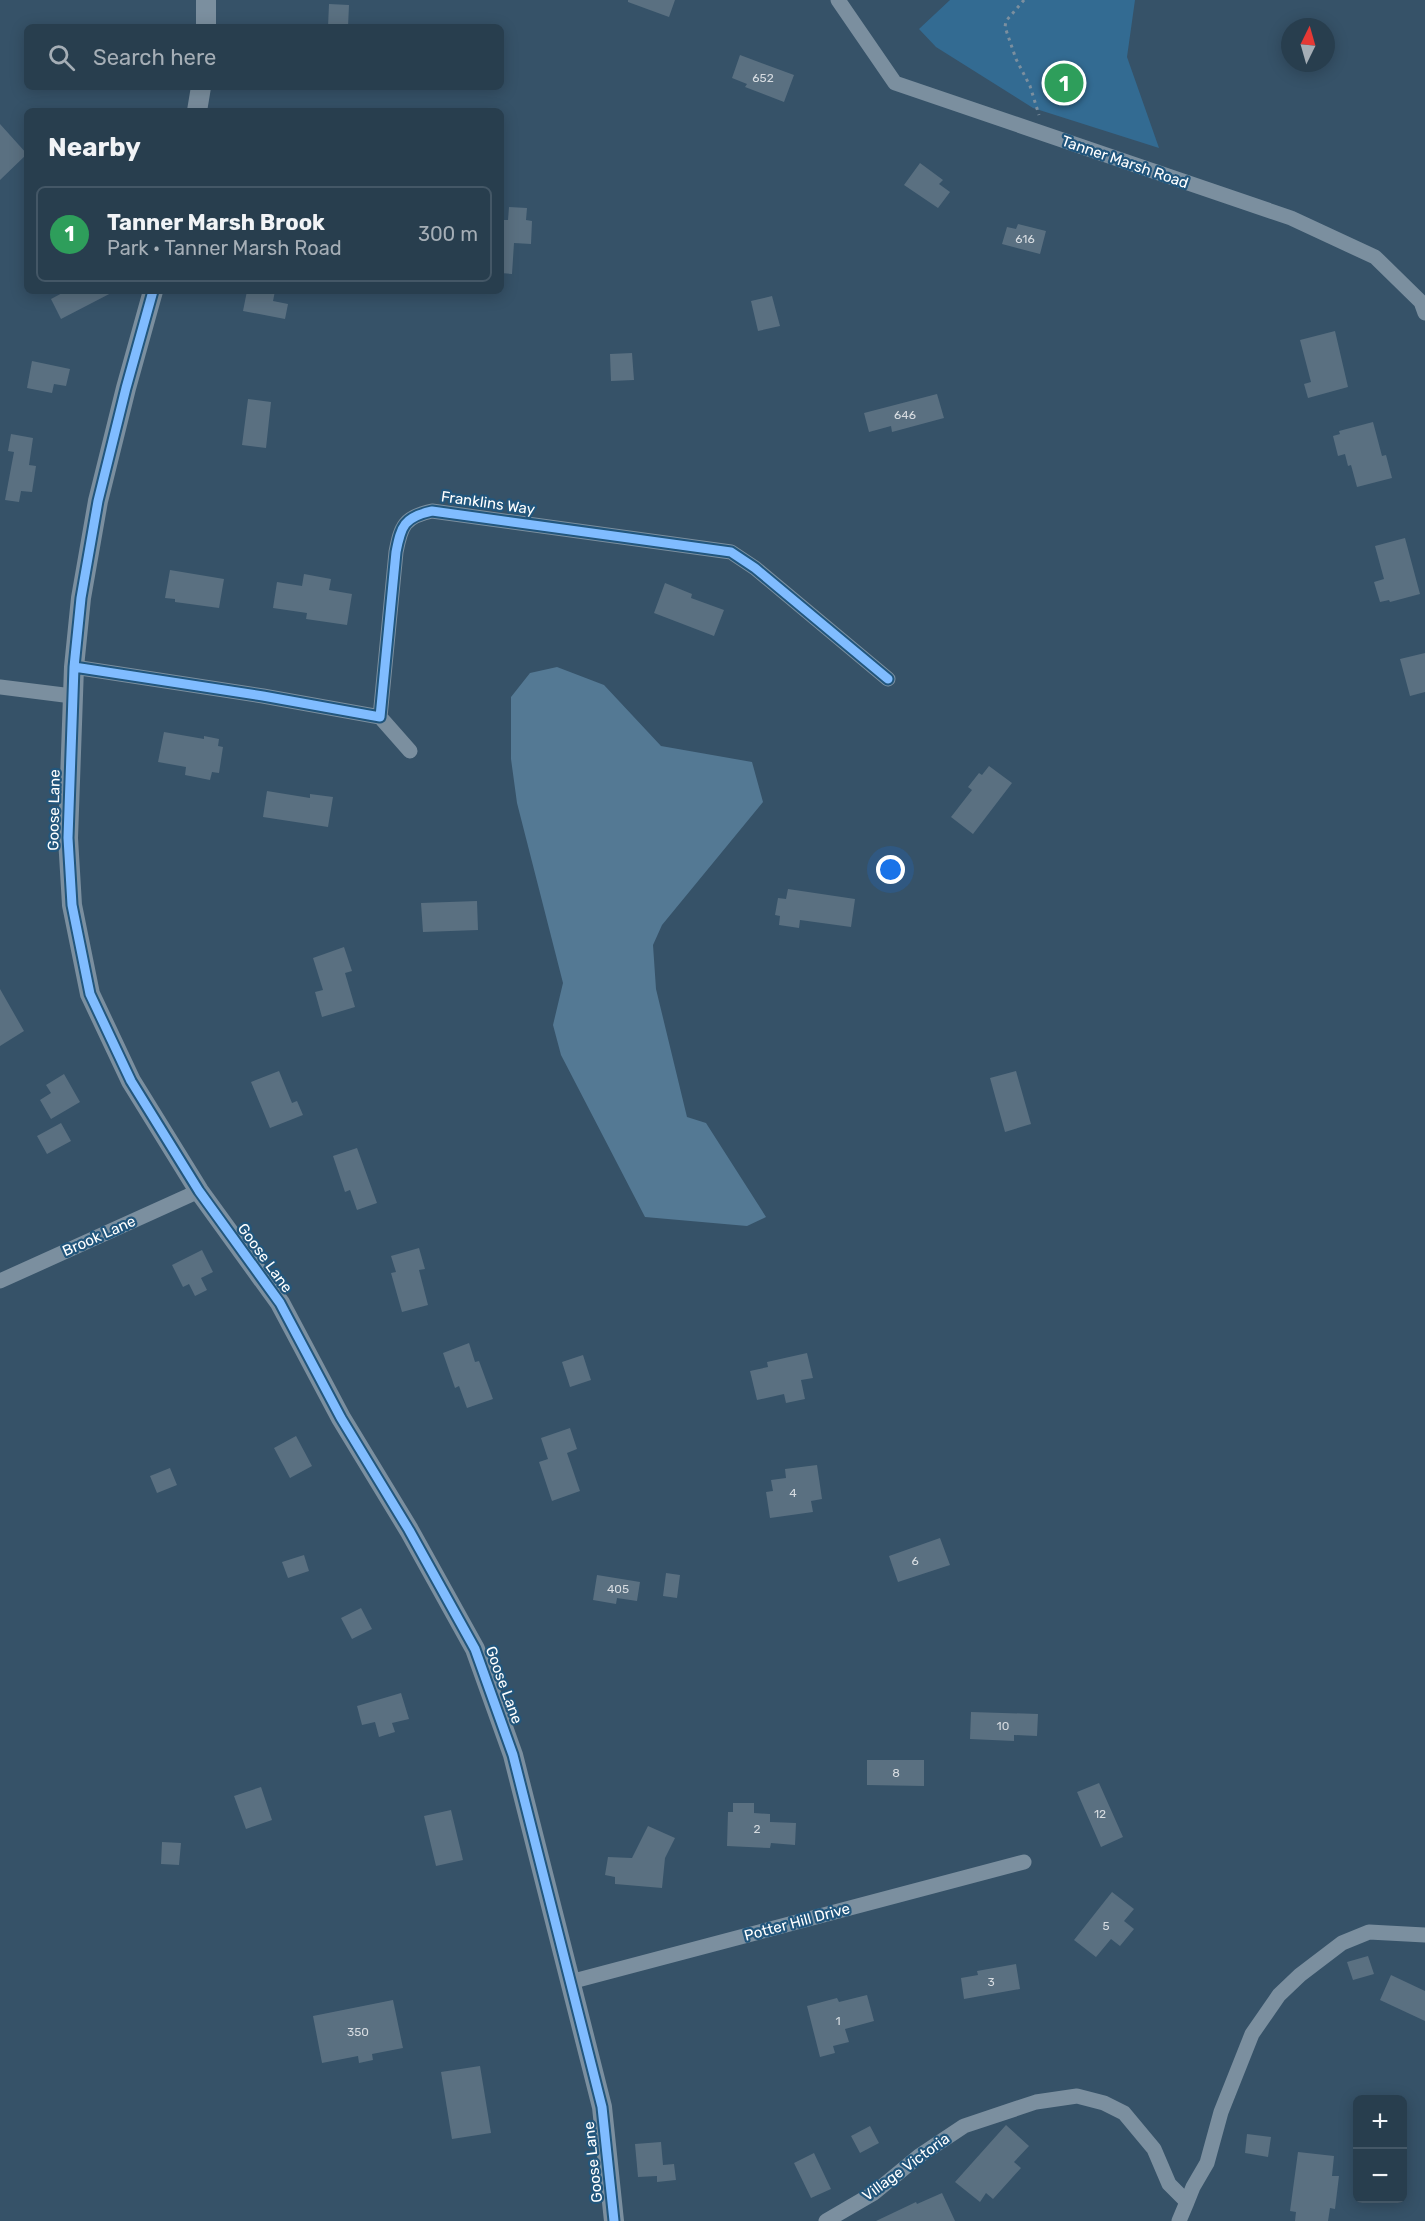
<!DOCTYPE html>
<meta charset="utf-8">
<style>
body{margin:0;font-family:Rubik,sans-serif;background:#344958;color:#f1f3f6}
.controls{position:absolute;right:18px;bottom:18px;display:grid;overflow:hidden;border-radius:9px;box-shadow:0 3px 15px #0003}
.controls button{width:54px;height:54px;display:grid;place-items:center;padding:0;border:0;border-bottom:2px solid #445766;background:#283e4e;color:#f1f3f6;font:30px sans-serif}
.compass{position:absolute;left:1281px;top:18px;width:54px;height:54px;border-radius:50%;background:#283e4e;box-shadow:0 3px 15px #0003;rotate:5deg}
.you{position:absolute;left:891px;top:870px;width:21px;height:21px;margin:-15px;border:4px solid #fff;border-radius:50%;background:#1a73e8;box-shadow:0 0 0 9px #1a73e833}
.badge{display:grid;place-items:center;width:39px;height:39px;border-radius:50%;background:#bca0f2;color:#fff;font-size:20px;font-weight:700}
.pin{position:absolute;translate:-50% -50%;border:3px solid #fff;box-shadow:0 2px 6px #0006}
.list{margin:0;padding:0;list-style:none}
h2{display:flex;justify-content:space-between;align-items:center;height:78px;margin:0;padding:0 24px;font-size:26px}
h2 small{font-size:20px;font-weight:400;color:#a5aeb6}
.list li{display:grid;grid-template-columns:39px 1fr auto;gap:18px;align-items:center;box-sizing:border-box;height:96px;margin:0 12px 12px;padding:0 12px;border:2px solid #445766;border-radius:9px}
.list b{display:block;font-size:22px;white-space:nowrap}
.list p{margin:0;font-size:20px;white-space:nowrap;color:#a5aeb6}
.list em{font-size:20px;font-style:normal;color:#a5aeb6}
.icon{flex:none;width:33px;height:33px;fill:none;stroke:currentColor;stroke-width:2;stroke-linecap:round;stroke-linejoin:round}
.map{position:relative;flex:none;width:1425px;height:2221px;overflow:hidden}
.search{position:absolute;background:#283e4e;box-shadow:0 3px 15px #0003;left:24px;top:24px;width:480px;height:66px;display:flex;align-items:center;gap:15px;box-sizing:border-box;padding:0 21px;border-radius:9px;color:#a5aeb6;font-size:22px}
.panel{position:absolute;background:#283e4e;box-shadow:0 3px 15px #0003;left:24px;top:108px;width:480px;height:186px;border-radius:9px}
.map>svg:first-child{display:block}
.green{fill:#336b92}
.water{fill:#547994}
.building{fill:#5a7081}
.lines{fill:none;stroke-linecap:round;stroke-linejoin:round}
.path{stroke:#7b8f9f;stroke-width:3;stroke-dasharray:3 4.5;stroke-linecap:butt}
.minor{stroke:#7b8f9f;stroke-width:15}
.tertiary{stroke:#7b8f9f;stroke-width:20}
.cycleway-casing{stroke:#22567c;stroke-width:13}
.cycleway{stroke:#80bcff;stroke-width:9}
.labels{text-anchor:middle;stroke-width:4.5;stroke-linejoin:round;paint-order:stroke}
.number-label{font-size:12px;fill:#d6dbe0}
.street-label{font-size:15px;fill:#fff;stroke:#22567c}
</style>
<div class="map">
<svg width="1425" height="2221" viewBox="0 0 1425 2221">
<rect width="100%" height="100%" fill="#365268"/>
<!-- green -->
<path class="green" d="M950,0H1135L1127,57L1159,148L1033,108L936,47L919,29Z"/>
<!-- water -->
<path class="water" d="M557,667L604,685L661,746L752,762L763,802L662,925L653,945L656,989L687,1117L706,1123L766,1217L747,1226L645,1217L561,1055L553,1025L563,983L517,803L511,759V697L530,673Z"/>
<!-- building -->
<path class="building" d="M628,0H675L669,17L628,2Z
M329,4L349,5L348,27H328Z
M740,55L794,75L784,102L745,87L747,84L732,78Z
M0,124L27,154L0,180Z
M920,163L943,180L939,184L950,192L938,208L904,185Z
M509,207L527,208L526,220L532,221L531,244L514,243L512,274L501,273V220H508Z
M1018,224L1046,231L1040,254L1002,244L1007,227L1016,229Z
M66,291H115L61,319L51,299Z
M247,291H275L273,301L288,304L285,319L243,311Z
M772,296L780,326L758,331L751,301Z
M1335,331L1348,387L1308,398L1304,384L1311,382L1300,340Z
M632,353L634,380L611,381L610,354Z
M32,361L70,369L66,386L54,384L52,393L27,388Z
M937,394L944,418L892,432L891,426L869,432L864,413Z
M248,399L271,402L266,448L242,445Z
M1373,422L1382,456L1386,455L1392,478L1357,487L1351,465L1348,466L1345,454L1338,456L1333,436L1340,434L1339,431Z
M11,434L33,438L29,465L36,466L32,492L21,491L19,502L5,500L14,452L8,451Z
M1405,538L1420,594L1390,602L1389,600L1380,602L1374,582L1384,579L1375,546Z
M170,570L224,579L219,608L175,602V599L165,598Z
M304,574L331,579L329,590L352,594L347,625L306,619L307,613L273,608L277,582L302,586Z
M665,583L692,594L691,598L724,610L714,636L654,613Z
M1425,653V692L1410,696L1400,659Z
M164,732L204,739V736L219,739L218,746L223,747L219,773L212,772L210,780L185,775L186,767L158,762Z
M989,766L1012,783L973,834L951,817L972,790L968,787L979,773L982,775Z
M267,791L310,798V794L333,797L328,827L263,817Z
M788,889L855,899L851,927L800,920L799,928L779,925L780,916L775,915L778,898L786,899Z
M477,901L478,930L423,932L421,903Z
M344,947L352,971L345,973L355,1007L322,1017L315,992L323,990L313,958Z
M0,989L24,1031L0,1046Z
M279,1071L292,1103L297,1101L303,1115L270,1128L251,1082Z
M1016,1071L1031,1124L1005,1132L990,1078Z
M64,1074L80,1102L51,1119L40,1100L51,1093L46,1085Z
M61,1123L71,1141L47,1154L37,1136Z
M357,1148L377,1203L357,1210L350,1190L345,1192L333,1156Z
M419,1248L425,1269L419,1270L428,1305L402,1312L391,1273L396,1272L391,1256Z
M202,1250L213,1272L201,1278L207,1290L195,1296L189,1284L183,1287L172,1265Z
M469,1343L475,1362L479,1361L493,1399L467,1408L459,1386L455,1388L443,1353Z
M807,1353L813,1378L801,1380L805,1399L786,1403L784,1394L757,1400L750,1371L768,1367L767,1362Z
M583,1355L591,1380L570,1387L562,1362Z
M570,1428L577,1449L567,1453L580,1491L552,1501L539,1462L548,1459L541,1438Z
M296,1436L312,1466L290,1478L274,1448Z
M817,1465L822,1499L811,1501L813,1512L770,1518L766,1492L773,1491L771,1480L786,1478L785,1469Z
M170,1468L177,1485L157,1493L150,1476Z
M940,1538L950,1565L898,1582L889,1556Z
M304,1555L309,1571L288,1578L282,1562Z
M666,1573L680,1575L677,1598L663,1596Z
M597,1575L640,1582L637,1601L617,1598L616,1604L593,1600Z
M361,1608L372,1629L352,1639L341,1618Z
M401,1693L409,1719L392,1723L395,1732L379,1737L375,1722L362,1725L357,1706Z
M971,1712L1038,1714L1037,1736L1014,1735V1741L970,1739Z
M867,1760H924V1786L867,1785Z
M1099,1783L1123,1837L1101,1847L1077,1792Z
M261,1787L272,1820L246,1829L234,1796Z
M733,1803H754V1813L770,1814V1822L796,1823L795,1845L771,1843L770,1848L727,1846L728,1812H733Z
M451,1810L463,1860L436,1866L424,1816Z
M648,1826L675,1838L665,1858L662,1888L615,1884V1877L605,1875L608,1857L632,1858Z
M162,1842L181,1843L179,1865L161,1864Z
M1112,1892L1134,1909L1124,1921L1134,1929L1120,1946L1111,1939L1096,1957L1074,1940Z
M1368,1956L1374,1974L1353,1980L1347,1962Z
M1016,1964L1020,1989L964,1999L961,1978L978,1975L977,1971Z
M1391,1975L1425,1991V2021L1380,2000Z
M867,1995L874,2021L845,2029L849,2042L833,2046L835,2053L820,2057L807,2006L837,1998L839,2002Z
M393,2000L403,2048L372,2054L373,2060L359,2063L358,2056L322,2063L313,2016Z
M480,2066L491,2133L452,2139L441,2072Z
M1006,2125L1029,2146L1014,2162L1021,2168L993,2199L986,2193L980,2202L955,2182Z
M870,2126L879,2143L860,2153L851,2136Z
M1247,2134L1271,2137L1268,2157L1245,2153Z
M661,2142L663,2165L674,2164L676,2180L657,2182V2176L638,2177L635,2144Z
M1298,2152L1334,2156L1332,2176H1339L1335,2209L1330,2208L1328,2221H1295L1296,2212L1290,2211Z
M814,2153L831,2189L811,2198L794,2163Z
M942,2193L955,2221H876L916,2202L917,2204Z"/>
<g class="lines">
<!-- path -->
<path class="path" d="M1024,0L1006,21L1005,27L1016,59L1030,86L1039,115"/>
<!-- minor -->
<path class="minor" d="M838,0L895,83L1291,218L1375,257L1421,302L1425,313
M74,667L263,696L380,717L396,552C401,526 404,517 432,511L731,552L755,568L888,679
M0,687L72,696
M380,717L410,751
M0,1281L199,1191
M570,1982L1024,1862
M1187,2202L1193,2187L1207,2163L1221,2112L1252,2034L1279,1995L1300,1975L1342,1943L1369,1932L1425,1935
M826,2221L874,2193L919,2156L964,2126L1036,2102L1077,2096L1104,2103L1124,2113L1154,2149L1169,2184L1187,2202L1179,2221"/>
<!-- tertiary -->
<path class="tertiary" d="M206,27V0
M197,111L201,87
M153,291L126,388L98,501L81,598L74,667L68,838L72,905L90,994L131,1081L199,1191L280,1303L341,1418L409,1530L475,1649L513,1755L602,2107L614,2221"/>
<defs>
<path id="cycleway" d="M153,291L126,388L98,501L81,598L74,667L68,838L72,905L90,994L131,1081L199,1191L280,1303L341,1418L409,1530L475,1649L513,1755L602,2107L614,2221
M74,667L263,696L380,717L396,552C401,526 404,517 432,511L731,552L755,568L888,679"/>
</defs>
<!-- cycleway casing -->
<use href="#cycleway" class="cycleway-casing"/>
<!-- cycleway -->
<use href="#cycleway" class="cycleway"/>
</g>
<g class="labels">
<!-- number labels -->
<g class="number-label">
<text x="763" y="82">652</text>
<text x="1025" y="243">616</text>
<text x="905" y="419">646</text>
<text x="793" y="1497">4</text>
<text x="915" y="1565">6</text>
<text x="618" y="1593">405</text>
<text x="1003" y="1730">10</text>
<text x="896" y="1777">8</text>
<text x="1100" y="1818">12</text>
<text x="757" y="1833">2</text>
<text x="1106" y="1930">5</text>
<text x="991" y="1986">3</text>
<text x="838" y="2025">1</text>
<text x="358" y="2036">350</text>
</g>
<!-- street labels -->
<g class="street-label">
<text transform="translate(1125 162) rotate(19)" y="5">Tanner Marsh Road</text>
<text transform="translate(488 503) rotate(8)" y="5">Franklins Way</text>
<text transform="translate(54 810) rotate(-89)" y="5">Goose Lane</text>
<text transform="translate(99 1236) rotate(-24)" y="5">Brook Lane</text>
<text transform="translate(265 1258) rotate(54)" y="5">Goose Lane</text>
<text transform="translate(504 1685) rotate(70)" y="5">Goose Lane</text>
<text transform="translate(797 1922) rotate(-15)" y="5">Potter Hill Drive</text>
<text transform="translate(593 2162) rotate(-96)" y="5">Goose Lane</text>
<text transform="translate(906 2167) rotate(-36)" y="5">Village Victoria</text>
</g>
</g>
</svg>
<div class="controls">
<button>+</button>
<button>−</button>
</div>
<svg class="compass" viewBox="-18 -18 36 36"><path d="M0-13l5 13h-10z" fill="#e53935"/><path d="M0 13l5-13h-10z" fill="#a5aeb6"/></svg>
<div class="you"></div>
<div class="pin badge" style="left:1064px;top:83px;background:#2e9e5b">1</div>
<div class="search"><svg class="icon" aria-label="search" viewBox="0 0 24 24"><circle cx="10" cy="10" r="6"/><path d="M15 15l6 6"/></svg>Search here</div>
<section class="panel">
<h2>Nearby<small></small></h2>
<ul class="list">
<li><span class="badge" style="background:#2e9e5b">1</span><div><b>Tanner Marsh Brook</b><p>Park · Tanner Marsh Road</p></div><em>300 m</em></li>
</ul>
</section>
</div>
